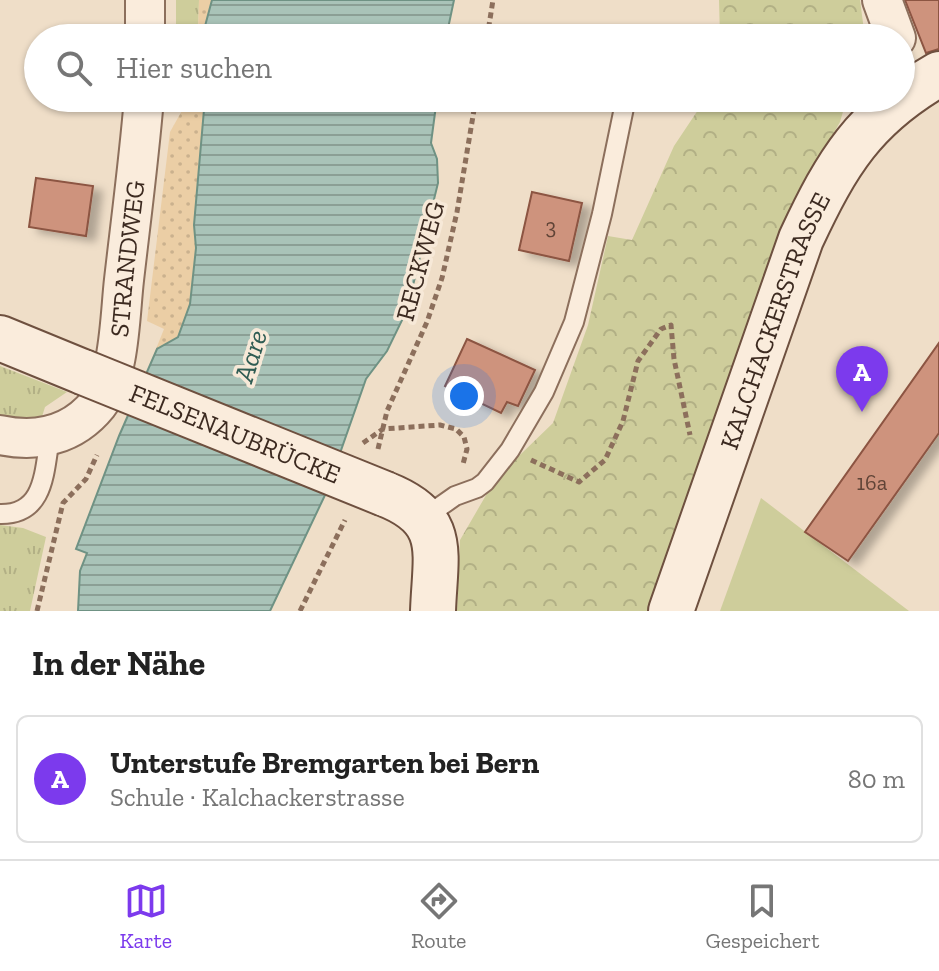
<!DOCTYPE html>
<html lang="de">
<meta charset="utf-8">
<style>
body{margin:0;font-family:"Zilla Slab",serif;background:#f2f2f2;color:#222}
.you{position:absolute;left:464px;top:396px;width:28px;height:28px;margin:-20px;border:6px solid #fff;border-radius:50%;background:#1a73e8;box-shadow:0 0 0 12px #1a73e833}
.badge{display:grid;place-items:center;width:52px;height:52px;border-radius:50%;background:#7c3aed;color:#fff;font-size:26px;font-weight:700}
.pin{position:absolute;translate:-50% -66px;filter:drop-shadow(0 2px 4px #0008)}
.pin::after{content:'';position:absolute;top:42px;width:28px;height:24px;background:inherit;clip-path:polygon(0 0,100% 0,50% 100%)}
.list{margin:0;padding:0;list-style:none}
h2{display:flex;justify-content:space-between;align-items:center;height:104px;margin:0;padding:0 32px;font-size:34px}
h2 small{font-size:26px;font-weight:400;color:#767676}
.list li{display:grid;grid-template-columns:52px 1fr auto;gap:24px;align-items:center;box-sizing:border-box;height:128px;margin:0 16px 16px;padding:0 16px;border:2px solid #e0e0e0;border-radius:12px}
.list b{display:block;font-size:30px;white-space:nowrap}
.list p{margin:0;font-size:26px;white-space:nowrap;color:#767676}
.list em{font-size:26px;font-style:normal;color:#767676}
.icon{flex:none;width:44px;height:44px;fill:none;stroke:currentColor;stroke-width:2;stroke-linecap:round;stroke-linejoin:round}
.map{position:relative;flex:none;width:939px;height:611px;overflow:hidden}
.search{position:absolute;background:#fff;box-shadow:0 2px 6px #0004;left:24px;right:24px;top:24px;height:88px;display:flex;align-items:center;gap:20px;box-sizing:border-box;padding:0 28px;border-radius:44px;color:#767676;font-size:30px}
.sheet{height:248px;background:#fff}
nav{display:flex;justify-content:space-around;align-items:center;box-sizing:border-box;height:112px;border-top:2px solid #e0e0e0;background:#fff;font-size:22px;color:#767676}
nav a{display:grid;justify-items:center;gap:4px}
nav .on{color:#7c3aed}
.map>svg:first-child{display:block}
.grass{fill:url(#grass-tufts)}
.forest{fill:url(#forest-crowns)}
.sand{fill:url(#sand-dots)}
.pitch{fill:#cecd9b}
.water{fill:url(#water-rules);stroke:#6f9284;stroke-width:2}
.building{fill:#ce937d;stroke:#8c5442;stroke-width:2;filter:url(#shadow)}
.lines{fill:none;stroke-linecap:round;stroke-linejoin:round}
.lane-casing{stroke:#8c6f5c;stroke-width:22}
.street-casing{stroke:#8c6f5c;stroke-width:42}
.secondary-casing{stroke:#6e503f;stroke-width:48}
.path{stroke:#8c6f5c;stroke-width:5;stroke-dasharray:6 4;stroke-linecap:butt}
.lane{stroke:#faecdc;stroke-width:18}
.street{stroke:#faecdc;stroke-width:38}
.secondary{stroke:#faecdc;stroke-width:44}
.secondary-bridge-casing{stroke:#6e503f;stroke-width:48;stroke-linecap:butt}
.secondary-bridge{stroke:#faecdc;stroke-width:44}
.labels{text-anchor:middle;stroke-width:7;stroke-linejoin:round;paint-order:stroke}
.number-label{font-size:22px;fill:#604437}
.street-label{font-size:26px;fill:#3c2a20;stroke:#f7e9d8}
.water-label{font-size:28px;font-style:italic;fill:#2f5c53;stroke:#f7e9d8}
</style>
<div class="map">
<svg width="939" height="611" viewBox="0 0 939 611">
<defs>
<pattern id="grass-tufts" width="24" height="20" patternUnits="userSpaceOnUse" patternTransform="scale(2)"><rect width="24" height="20" fill="#cecd9b"/><path d="M3 7l-1-3M5 7V3M7 7l1-3M15 17l-1-3M17 17v-4M19 17l1-3" fill="none" stroke="#b2b085"/></pattern>
<pattern id="forest-crowns" width="20" height="18" patternUnits="userSpaceOnUse" patternTransform="scale(2)"><rect width="20" height="18" fill="#cecd9b"/><path d="M2 6a3 3 0 1 1 6 0M12 15a3 3 0 1 1 6 0" fill="none" stroke="#b2b085"/></pattern>
<pattern id="sand-dots" width="8" height="8" patternUnits="userSpaceOnUse" patternTransform="scale(2)"><rect width="8" height="8" fill="#ebcea5"/><path d="M2 2h.1M6 6h.1" fill="none" stroke="#cab18e" stroke-width="1.8" stroke-linecap="round"/></pattern>
<pattern id="water-rules" width="6" height="5" patternUnits="userSpaceOnUse" patternTransform="scale(2)"><rect width="6" height="5" fill="#a9c3b8"/><path d="M0 2.5h6" fill="none" stroke="#8b9f95"/></pattern>
<filter id="shadow"><feDropShadow dx="9" dy="5" stdDeviation="4" flood-color="#0004"/></filter>
</defs>
<rect width="100%" height="100%" fill="#efdec8"/>
<!-- grass -->
<path class="grass" d="M176,0H199L198,38H176Z
M0,366L67,392L45,407L41,420H0Z
M0,525L23,528L46,537L30,611H0Z"/>
<!-- forest -->
<path class="forest" d="M719,0H860L865,38H720Z
M706,98H847L840,122L797,197L650,611H457L460,540L496,478L553,423L588,325L608,236L632,240L674,146Z"/>
<!-- sand -->
<path class="sand" d="M199,0H230L234,38H198Z
M189,98H228L209,267L80,571L87,553L76,549L164,329L147,321L170,132Z"/>
<!-- pitch -->
<path class="pitch" d="M761,498L909,611H720Z"/>
<!-- water -->
<path class="water" d="M212,0H454L446,38H212L205,26Z
M205,98H437L431,143L437,159L438,183L407,310L387,351L366,379L326,493L270,611H78L80,571L87,553L76,549L119,436L157,349L178,337L190,304L196,248L194,225Z"/>
<!-- building -->
<path class="building" d="M905,0H939V49L926,53Z
M36,178L93,186L86,236L29,227Z
M532,192L582,203L569,261L519,250Z
M467,339L535,370L518,406L507,402L501,413L445,386Z
M939,343V433L848,561L805,532Z"/>
<g class="lines">
<defs>
<path id="lane" d="M639,38V37
M0,514C45,515 44,472 50,437
M425,517L455,496L477,488L485,482L510,450L544,392L574,322L602,214L626,98"/>
<g id="street">
<path d="M882,0L896,38"/>
<path d="M145,38V0"/>
<path id="s1" d="M0,435C38,443 73,435 98,404C120,376 120,314 124,280C131,219 139,159 144,98"/>
</g>
<g id="secondary">
<path d="M0,338L83,372"/>
<path d="M385,494C449,519 435,553 433,611"/>
<path id="s2" d="M671,611L801,239C837,162 864,117 939,74"/>
</g>
</defs>
<!-- lane casing -->
<use href="#lane" class="lane-casing"/>
<!-- street casing -->
<use href="#street" class="street-casing"/>
<!-- secondary casing -->
<use href="#secondary" class="secondary-casing"/>
<!-- path -->
<path class="path" d="M448,26L488,35
M487,38L493,0
M363,443L383,429L440,425L456,429L464,437L467,449L463,464
M378,449L387,411L427,322L442,278L457,212L476,98
M531,460L579,482L605,460L623,421L638,361L661,329L671,325L674,359L690,435
M37,611L63,503L86,479L97,455
M300,611L345,520"/>
<!-- lane -->
<use href="#lane" class="lane"/>
<!-- street -->
<use href="#street" class="street"/>
<!-- secondary -->
<use href="#secondary" class="secondary"/>
<defs>
<g id="secondary-bridge">
<path id="s3" d="M83,372L385,494"/>
</g>
</defs>
<!-- secondary-bridge casing -->
<use href="#secondary-bridge" class="secondary-bridge-casing"/>
<!-- secondary-bridge -->
<use href="#secondary-bridge" class="secondary-bridge"/>
</g>
<g class="labels">
<!-- number labels -->
<g class="number-label">
<text x="551" y="234">3</text>
<text x="872" y="490">16a</text>
</g>
<!-- street labels -->
<g class="street-label">
<text dy="9" stroke="none"><textPath href="#s1" startOffset="258">STRANDWEG</textPath></text>
<text transform="translate(420 261) rotate(-75)" y="9">RECKWEG</text>
<text dy="9" stroke="none"><textPath href="#s2" startOffset="308">KALCHACKERSTRASSE</textPath></text>
<text dy="9" stroke="none"><textPath href="#s3" startOffset="164">FELSENAUBRÜCKE</textPath></text>
</g>
<!-- water labels -->
<g class="water-label">
<text transform="translate(250 356) rotate(-73)" y="10">Aare</text>
</g>
</g>
</svg>
<div class="you"></div>
<div class="pin badge" style="left:862px;top:412px">A</div>
<div class="search"><svg class="icon" aria-label="search" viewBox="0 0 24 24"><circle cx="10" cy="10" r="6"/><path d="M15 15l6 6"/></svg>Hier suchen</div>
</div>
<section class="sheet">
<h2>In der Nähe<small></small></h2>
<ul class="list">
<li><span class="badge">A</span><div><b>Unterstufe Bremgarten bei Bern</b><p>Schule · Kalchackerstrasse</p></div><em>80 m</em></li>
</ul>
</section>
<nav>
<a class="on"><svg class="icon" aria-label="map" viewBox="0 0 24 24"><path d="M3 6l6-2 6 2 6-2v14l-6 2-6-2-6 2zM9 4v14M15 6v14"/></svg>Karte</a>
<a><svg class="icon" aria-label="directions" viewBox="0 0 24 24"><path d="M12 3l9 9-9 9-9-9zM9 14v-3h6M13 9l2 2-2 2"/></svg>Route</a>
<a><svg class="icon" aria-label="saved" viewBox="0 0 24 24"><path d="M7 4h10v16l-5-4-5 4z"/></svg>Gespeichert</a>
</nav>
